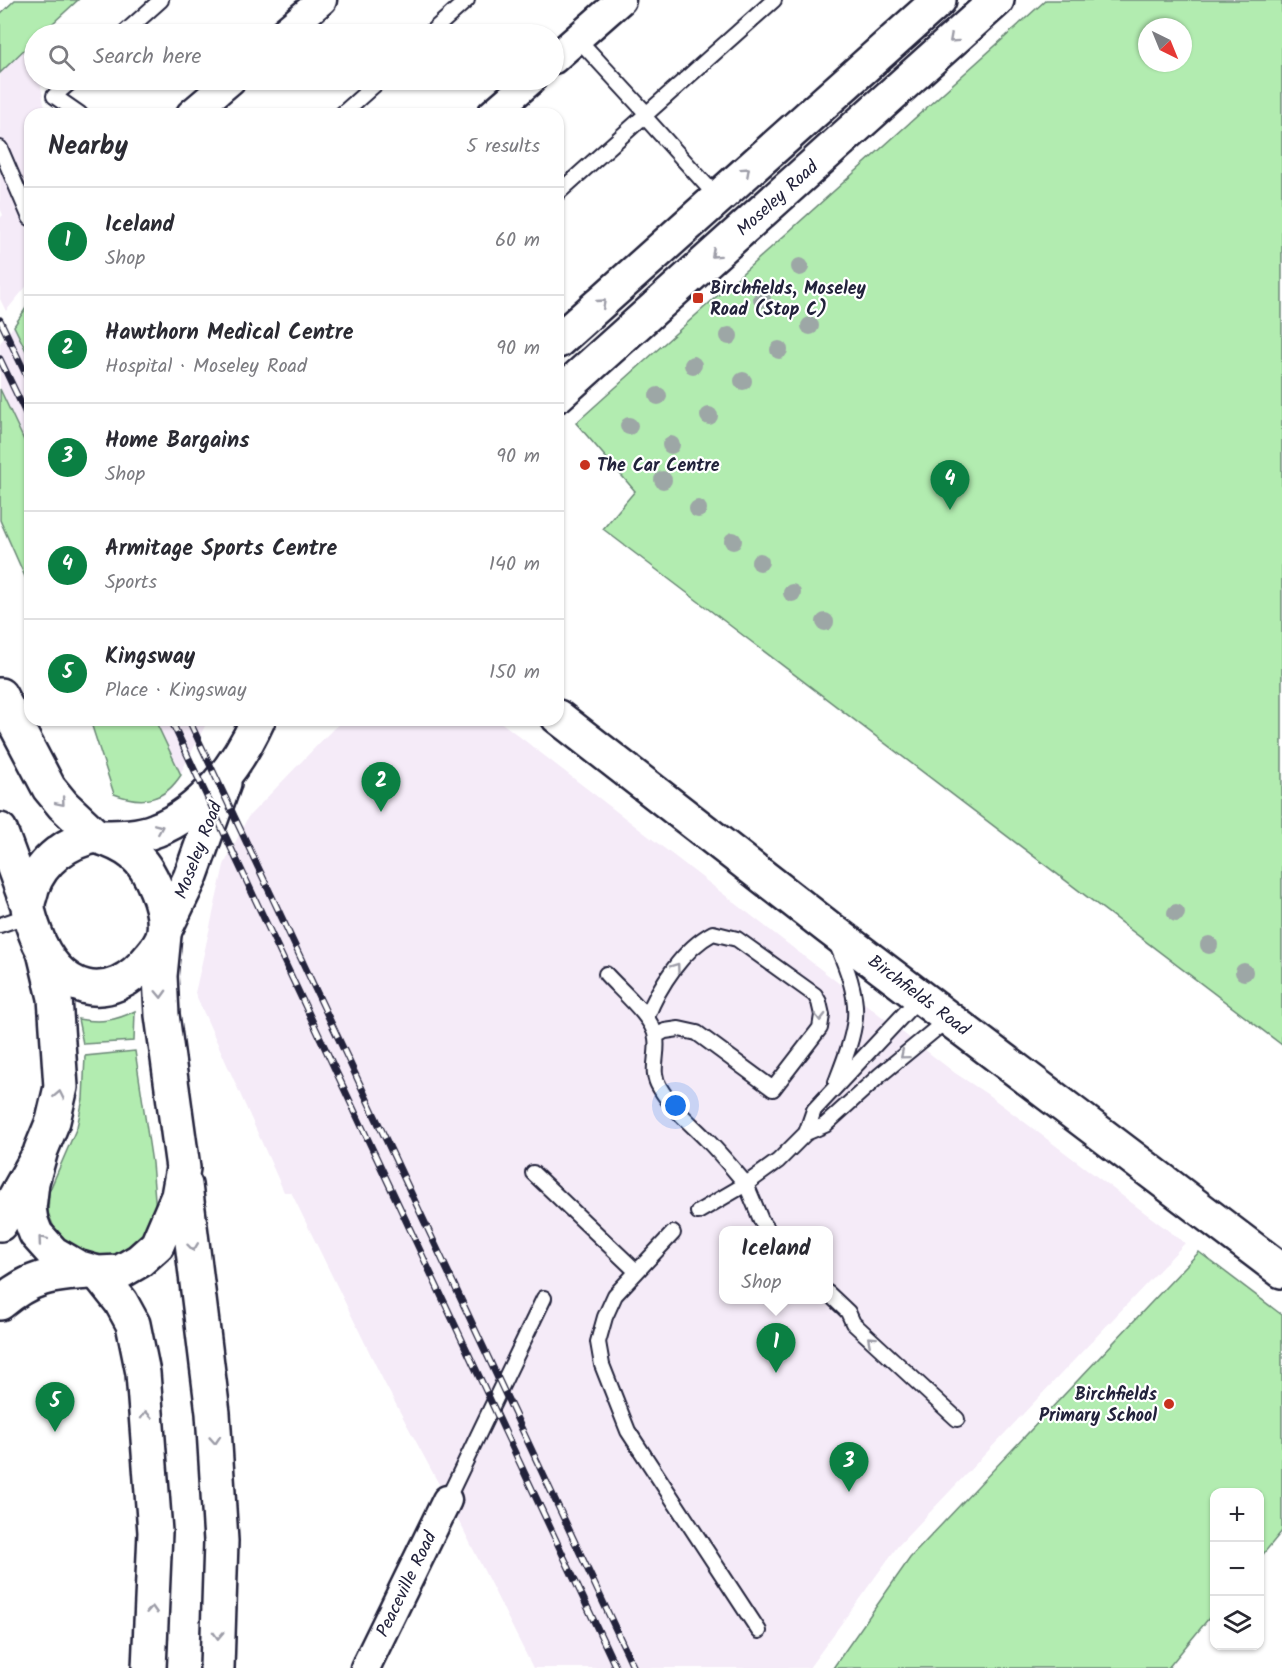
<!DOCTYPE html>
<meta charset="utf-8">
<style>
body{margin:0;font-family:Kalam,sans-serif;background:#f2f2f3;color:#2b2b33}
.controls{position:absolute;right:18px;bottom:18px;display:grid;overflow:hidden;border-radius:12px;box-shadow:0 2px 4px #0004}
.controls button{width:54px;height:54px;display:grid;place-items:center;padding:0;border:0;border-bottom:2px solid #e1e1e2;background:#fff;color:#2b2b33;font:30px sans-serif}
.compass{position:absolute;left:1138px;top:18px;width:54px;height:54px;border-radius:50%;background:#fff;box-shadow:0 2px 4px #0004;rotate:137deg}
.you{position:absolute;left:676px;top:1106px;width:21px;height:21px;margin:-15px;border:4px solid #fff;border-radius:50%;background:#1a73e8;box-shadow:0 0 0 9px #1a73e833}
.badge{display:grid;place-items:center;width:39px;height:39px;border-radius:50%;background:#0b8043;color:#fff;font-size:20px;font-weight:700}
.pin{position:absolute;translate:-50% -50px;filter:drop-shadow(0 2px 3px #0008)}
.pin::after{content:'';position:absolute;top:32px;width:21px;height:18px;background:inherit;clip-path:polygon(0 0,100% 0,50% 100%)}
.popup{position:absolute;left:719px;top:1226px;width:114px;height:78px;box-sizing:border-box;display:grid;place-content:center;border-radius:12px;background:#fff;filter:drop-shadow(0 2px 4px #0005);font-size:20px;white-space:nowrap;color:#7c7c81}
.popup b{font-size:22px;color:#2b2b33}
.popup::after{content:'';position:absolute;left:50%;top:100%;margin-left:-12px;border:12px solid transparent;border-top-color:#fff}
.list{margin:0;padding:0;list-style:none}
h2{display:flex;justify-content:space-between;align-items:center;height:78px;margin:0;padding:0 24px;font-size:26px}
h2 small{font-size:20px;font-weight:400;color:#7c7c81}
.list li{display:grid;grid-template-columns:39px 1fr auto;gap:18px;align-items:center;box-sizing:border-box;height:108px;padding:0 24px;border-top:2px solid #e1e1e2}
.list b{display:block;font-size:22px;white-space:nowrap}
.list p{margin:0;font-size:20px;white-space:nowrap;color:#7c7c81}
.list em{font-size:20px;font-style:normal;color:#7c7c81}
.icon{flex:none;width:33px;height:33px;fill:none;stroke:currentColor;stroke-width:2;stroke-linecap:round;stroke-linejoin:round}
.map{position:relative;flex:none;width:1282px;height:1668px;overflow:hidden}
.search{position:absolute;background:#fff;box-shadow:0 2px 4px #0004;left:24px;top:24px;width:540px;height:66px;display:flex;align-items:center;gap:15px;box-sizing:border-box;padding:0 21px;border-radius:33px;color:#7c7c81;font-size:22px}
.panel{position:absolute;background:#fff;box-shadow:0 2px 4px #0004;left:24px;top:108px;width:540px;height:618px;border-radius:18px}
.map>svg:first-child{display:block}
.built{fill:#f5ebf8;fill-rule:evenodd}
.green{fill:#b2ecb0;stroke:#6a8776;stroke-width:1.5;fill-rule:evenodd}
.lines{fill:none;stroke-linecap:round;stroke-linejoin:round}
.lane-casing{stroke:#22223b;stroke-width:18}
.street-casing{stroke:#22223b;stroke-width:33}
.secondary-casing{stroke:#22223b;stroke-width:38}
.primary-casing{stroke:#22223b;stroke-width:38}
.highway-casing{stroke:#22223b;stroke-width:38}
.lane{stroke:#fff;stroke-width:14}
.street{stroke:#fff;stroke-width:28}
.secondary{stroke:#fff;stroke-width:33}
.primary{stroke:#fff;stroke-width:33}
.highway{stroke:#fff;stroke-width:33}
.rail-casing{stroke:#22223b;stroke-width:7}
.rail{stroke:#fff;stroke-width:4.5;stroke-dasharray:14;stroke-linecap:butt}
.tree{fill:#9da7a6}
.oneway{stroke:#9c9ca7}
.poi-dot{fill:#c8321e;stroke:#fff;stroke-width:2}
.labels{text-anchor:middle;stroke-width:4.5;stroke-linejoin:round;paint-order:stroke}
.street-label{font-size:18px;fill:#22223b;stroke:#fff}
.poi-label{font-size:18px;font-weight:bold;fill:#22223b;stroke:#fff;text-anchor:start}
</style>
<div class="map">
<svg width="1282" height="1668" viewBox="0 0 1282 1668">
<rect width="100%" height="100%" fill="#fff"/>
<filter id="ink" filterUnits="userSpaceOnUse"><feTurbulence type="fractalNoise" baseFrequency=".0167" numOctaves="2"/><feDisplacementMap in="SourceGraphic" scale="12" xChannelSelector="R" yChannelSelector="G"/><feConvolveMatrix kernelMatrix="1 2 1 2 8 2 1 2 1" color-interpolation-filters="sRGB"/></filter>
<g filter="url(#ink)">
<!-- built -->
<path class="built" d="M34,40V80H40L44,104L49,114H30V282L6,311L0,299V218L3,215L0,208V73Z
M30,306V588L0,520V343Z
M90,720H208L173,788L162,796L147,800L127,799L114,794Z
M344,720H498L955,1073L987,1094L1185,1243L897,1547L809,1668H533L462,1527L385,1384L291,1192H284L195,993L224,865L248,817L333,729ZM724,1230H828V1300H724Z"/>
<!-- green -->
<path class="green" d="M15,0H78L41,34H34V40L0,73V14Z
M1046,0H1282V1045L603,529L635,491L576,423ZM1147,27H1183V63H1147Z
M30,302V359L14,326Z
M0,389L30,453V588L0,520Z
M90,720H155L181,775C164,801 143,805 114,794Z
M135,1011L134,1041L83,1044L78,1019C100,1023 115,1021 135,1011Z
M135,1051L152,1163L156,1211L141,1241L115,1256L102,1258L88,1256L58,1237L48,1213L49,1192L77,1127L83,1099L85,1056Z
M1199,1252L1282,1315V1531L1260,1558V1492H1214V1612L1168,1668H833L910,1558Z"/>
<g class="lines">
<defs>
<path id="lane" d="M123,34L161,0
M429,34L467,0
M577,38L647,114
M73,80L54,96L80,114
M342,114L380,80
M644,116L717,197
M0,148L30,218
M558,193L774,0
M0,925L29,915
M606,974C620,990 654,1018 656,1038C659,1056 649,1071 660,1088C671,1107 690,1123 706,1139C720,1153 733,1169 746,1184L778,1161L806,1133L825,1125L880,1075L948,1019
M647,1017C659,986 683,949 713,933L737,939L815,995L819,1002L822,1015L820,1028L773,1089L697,1033L679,1029L665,1031L656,1036
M836,1082C844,1061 853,1039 855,1018C857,993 846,966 837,945
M806,1133L814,1110L921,996
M533,1173L636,1271
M698,1212L746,1184L761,1220L768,1230
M673,1233L615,1295L605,1317L598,1342L602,1365L628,1431L759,1631
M828,1293L848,1312L853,1323L957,1419
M447,1500L544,1298"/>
<path id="street" d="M282,34L322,0
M554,59L621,0
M191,114L231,80
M492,114L531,80
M365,1668L447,1500"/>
<path id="secondary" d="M558,341L939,0
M558,395L997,0
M0,1224L36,1160
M0,1303C31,1277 51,1274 90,1272"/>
<path id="primary" d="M45,956L55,998L61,1087L53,1121L41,1150L32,1182L29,1208L31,1221L36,1234L53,1253L77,1267L98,1273L120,1272L139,1261L157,1245L178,1196L183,1168L162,1015L160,976L164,935
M185,1185L213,1413L221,1541L217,1668
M98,1273L121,1302L133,1324L143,1373L155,1532L149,1668"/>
<path id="highway" d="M0,695L49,788L63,805L96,836
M558,717L829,928L1282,1271
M0,830L27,903
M96,836C109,840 122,845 133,854C151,869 167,908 164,932C163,940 156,950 151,956C109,1010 56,992 35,932C32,923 28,915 28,905C28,900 31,894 32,888C42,860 68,841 96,836Z
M102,837C120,837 139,837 156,830C203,812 238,764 258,720
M164,932L190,878L224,783"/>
</defs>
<!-- lane casing -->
<use href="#lane" class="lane-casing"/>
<!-- street casing -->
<use href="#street" class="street-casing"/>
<!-- secondary casing -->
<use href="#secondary" class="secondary-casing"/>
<!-- primary casing -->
<use href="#primary" class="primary-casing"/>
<!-- highway casing -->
<use href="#highway" class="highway-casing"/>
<!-- lane -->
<use href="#lane" class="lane"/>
<!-- street -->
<use href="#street" class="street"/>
<!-- secondary -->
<use href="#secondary" class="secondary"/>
<!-- primary -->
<use href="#primary" class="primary"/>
<!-- highway -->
<use href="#highway" class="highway"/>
<defs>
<path id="rail" d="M0,320L30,383
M0,359L30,422
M171,720L616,1668
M189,720L634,1668"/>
</defs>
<!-- rail casing -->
<use href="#rail" class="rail-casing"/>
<!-- rail -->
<use href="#rail" class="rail"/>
</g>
<!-- trees -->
<g class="tree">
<circle cx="800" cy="267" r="9"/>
<circle cx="762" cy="299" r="9"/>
<circle cx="810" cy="326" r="9"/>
<circle cx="729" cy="336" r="9"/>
<circle cx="779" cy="350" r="9"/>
<circle cx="693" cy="365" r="9"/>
<circle cx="743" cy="381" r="9"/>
<circle cx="658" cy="396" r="9"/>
<circle cx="709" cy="416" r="9"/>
<circle cx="629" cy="426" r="9"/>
<circle cx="671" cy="445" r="9"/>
<circle cx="663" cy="480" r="9"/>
<circle cx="698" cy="509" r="9"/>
<circle cx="733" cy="541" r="9"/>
<circle cx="760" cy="562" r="9"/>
<circle cx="792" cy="593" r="9"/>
<circle cx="825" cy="622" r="9"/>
<circle cx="1176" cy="913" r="9"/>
<circle cx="1209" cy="945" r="9"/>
<circle cx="1244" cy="972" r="9"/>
</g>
<!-- one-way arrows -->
<defs><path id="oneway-chevron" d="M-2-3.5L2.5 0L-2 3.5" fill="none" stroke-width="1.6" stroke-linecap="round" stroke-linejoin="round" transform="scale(1.5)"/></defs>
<g class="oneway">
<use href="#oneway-chevron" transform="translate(953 39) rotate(138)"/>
<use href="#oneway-chevron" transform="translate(746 171) rotate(-42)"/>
<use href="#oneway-chevron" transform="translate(715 254) rotate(138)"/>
<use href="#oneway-chevron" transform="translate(602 303) rotate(-41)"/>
<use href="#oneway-chevron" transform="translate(61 802) rotate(50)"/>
<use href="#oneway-chevron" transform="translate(159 828) rotate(-23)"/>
<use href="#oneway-chevron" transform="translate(676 967) rotate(-54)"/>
<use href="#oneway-chevron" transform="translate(161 994) rotate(88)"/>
<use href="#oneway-chevron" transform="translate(820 1017) rotate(90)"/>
<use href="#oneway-chevron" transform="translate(904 1055) rotate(140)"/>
<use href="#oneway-chevron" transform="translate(59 1095) rotate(-79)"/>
<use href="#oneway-chevron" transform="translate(42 1240) rotate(-130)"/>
<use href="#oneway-chevron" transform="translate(193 1247) rotate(83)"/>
<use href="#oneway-chevron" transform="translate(871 1340) rotate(-138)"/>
<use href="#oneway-chevron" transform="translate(146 1415) rotate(-94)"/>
<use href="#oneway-chevron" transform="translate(215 1440) rotate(86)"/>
<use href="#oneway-chevron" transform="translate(152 1610) rotate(-87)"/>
<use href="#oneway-chevron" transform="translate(218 1635) rotate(92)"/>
</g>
</g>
<!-- markers -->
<g class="poi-dot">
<rect x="692" y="292" width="12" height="12" rx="3"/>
<circle cx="585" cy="465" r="6"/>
<circle cx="1169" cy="1404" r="6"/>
</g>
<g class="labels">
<!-- street labels -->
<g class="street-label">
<text transform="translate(777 198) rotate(-42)" y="6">Moseley Road</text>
<text transform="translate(198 850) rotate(-69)" y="6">Moseley Road</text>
<text transform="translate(919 995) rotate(37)" y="6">Birchfields Road</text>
<text transform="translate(406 1584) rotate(-64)" y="6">Peaceville Road</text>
</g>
<!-- poi labels -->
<g class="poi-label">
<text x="710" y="294">Birchfields, Moseley<tspan x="710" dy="21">Road (Stop C)</tspan></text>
<text x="597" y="471">The Car Centre</text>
<text x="1157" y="1400" text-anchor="end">Birchfields<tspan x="1157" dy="21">Primary School</tspan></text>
</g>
</g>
</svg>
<div class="controls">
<button>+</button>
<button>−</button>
<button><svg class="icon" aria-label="layers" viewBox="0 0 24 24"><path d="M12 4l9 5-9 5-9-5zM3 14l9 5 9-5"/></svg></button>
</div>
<svg class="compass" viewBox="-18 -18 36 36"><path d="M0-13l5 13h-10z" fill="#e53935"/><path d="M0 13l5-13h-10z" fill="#7c7c81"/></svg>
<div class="you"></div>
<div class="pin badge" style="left:776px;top:1373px">1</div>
<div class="popup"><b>Iceland</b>Shop</div>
<div class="pin badge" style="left:381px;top:812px">2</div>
<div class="pin badge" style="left:849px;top:1492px">3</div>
<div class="pin badge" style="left:950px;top:510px">4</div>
<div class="pin badge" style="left:55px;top:1432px">5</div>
<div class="search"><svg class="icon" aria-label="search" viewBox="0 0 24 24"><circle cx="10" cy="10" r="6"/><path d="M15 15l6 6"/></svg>Search here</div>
<section class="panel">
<h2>Nearby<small>5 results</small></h2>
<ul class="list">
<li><span class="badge">1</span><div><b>Iceland</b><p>Shop</p></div><em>60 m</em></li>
<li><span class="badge">2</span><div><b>Hawthorn Medical Centre</b><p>Hospital · Moseley Road</p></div><em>90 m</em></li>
<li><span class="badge">3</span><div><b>Home Bargains</b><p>Shop</p></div><em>90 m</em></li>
<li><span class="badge">4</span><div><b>Armitage Sports Centre</b><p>Sports</p></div><em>140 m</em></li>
<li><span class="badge">5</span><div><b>Kingsway</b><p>Place · Kingsway</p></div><em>150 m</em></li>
</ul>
</section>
</div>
